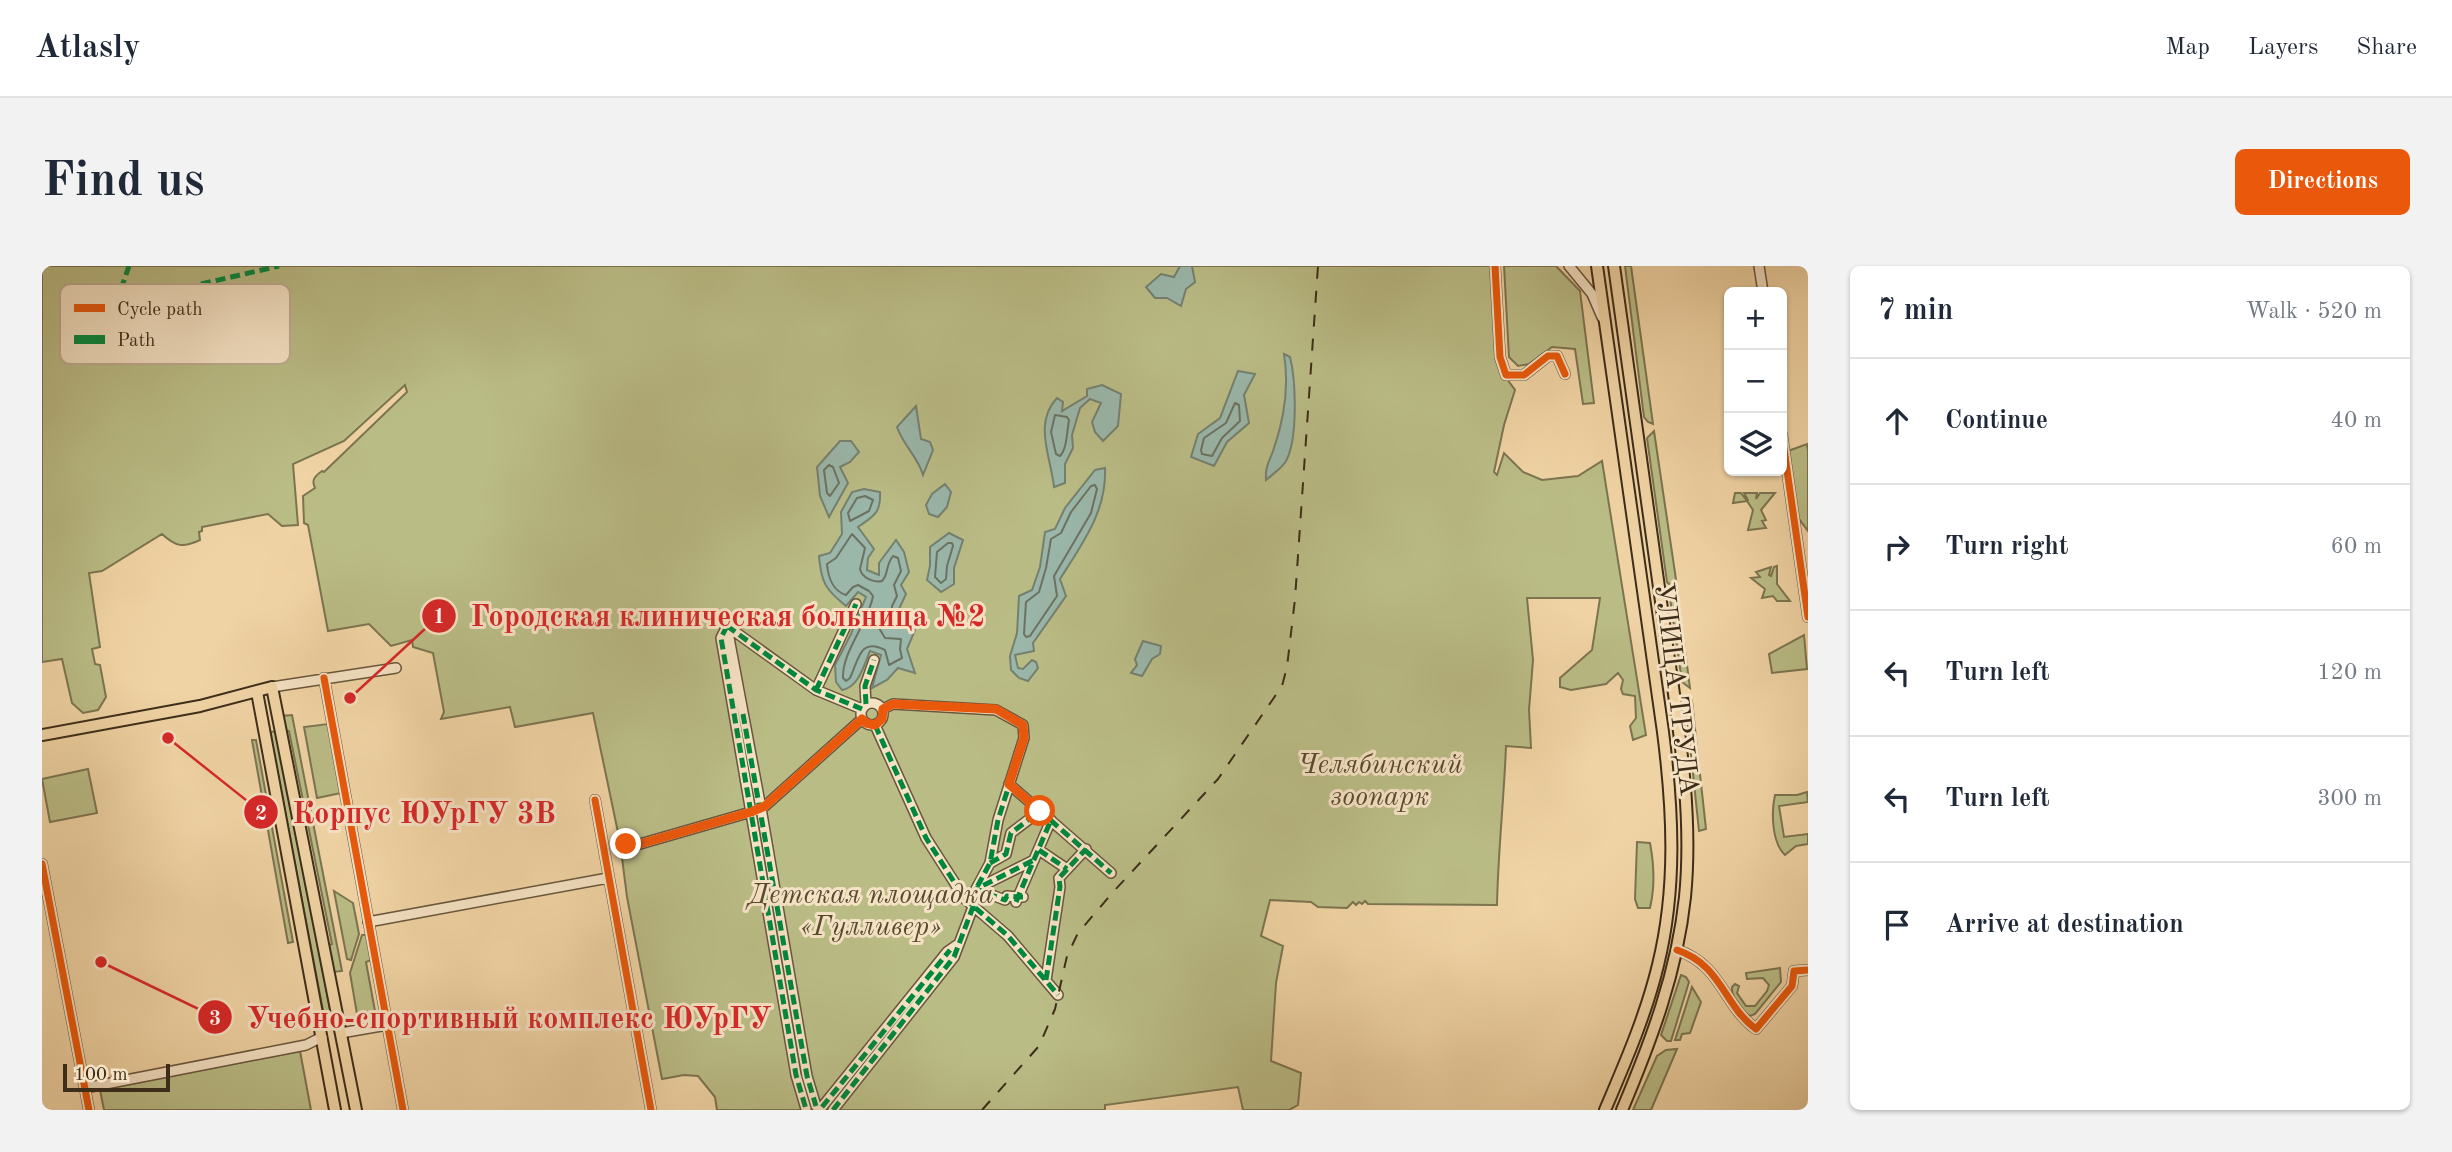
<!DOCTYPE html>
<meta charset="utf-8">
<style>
body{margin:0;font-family:"Old Standard TT",serif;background:#f2f2f3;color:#1f2937}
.controls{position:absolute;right:21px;top:21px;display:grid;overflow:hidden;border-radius:10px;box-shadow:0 2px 5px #0004}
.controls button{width:63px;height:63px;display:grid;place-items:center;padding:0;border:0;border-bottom:2px solid #e0e1e3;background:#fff;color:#1f2937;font:35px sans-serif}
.scale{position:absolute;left:21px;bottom:18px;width:107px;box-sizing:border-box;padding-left:7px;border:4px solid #3d2d19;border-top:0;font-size:19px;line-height:24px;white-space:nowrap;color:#3d2d19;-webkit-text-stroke:5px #f5e2c4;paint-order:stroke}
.stop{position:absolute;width:21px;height:21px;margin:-16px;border:5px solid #ea580c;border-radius:50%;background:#fff}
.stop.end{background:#ea580c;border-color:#fff;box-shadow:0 2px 7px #0008}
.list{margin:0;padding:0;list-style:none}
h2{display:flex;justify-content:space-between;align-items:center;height:91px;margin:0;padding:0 28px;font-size:30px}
h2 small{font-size:23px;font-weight:400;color:#747a83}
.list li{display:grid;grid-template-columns:46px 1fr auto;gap:21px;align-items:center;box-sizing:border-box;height:126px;padding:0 28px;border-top:2px solid #e0e1e3}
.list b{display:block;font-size:26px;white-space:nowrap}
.list em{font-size:23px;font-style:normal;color:#747a83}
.icon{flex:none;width:38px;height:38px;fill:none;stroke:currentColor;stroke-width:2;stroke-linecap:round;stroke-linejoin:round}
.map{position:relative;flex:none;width:1766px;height:844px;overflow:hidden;border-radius:10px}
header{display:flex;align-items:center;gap:42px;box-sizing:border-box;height:98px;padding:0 35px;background:#fff;border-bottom:2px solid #e0e1e3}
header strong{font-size:33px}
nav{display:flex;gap:38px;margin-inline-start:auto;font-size:24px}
.intro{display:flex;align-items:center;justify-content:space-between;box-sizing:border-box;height:168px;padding:0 42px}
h1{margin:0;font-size:49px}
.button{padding:18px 32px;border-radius:10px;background:#ea580c;color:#fff;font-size:24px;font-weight:700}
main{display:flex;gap:42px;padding:0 42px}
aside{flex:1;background:#fff;border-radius:10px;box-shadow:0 2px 5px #0004}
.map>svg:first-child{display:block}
.green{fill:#babc86;stroke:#7c7450;stroke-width:2}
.water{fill:#9ab7aa;stroke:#758070;stroke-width:2}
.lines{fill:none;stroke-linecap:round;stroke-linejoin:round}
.shore{stroke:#6c7262;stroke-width:2}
.minor-casing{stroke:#6a563c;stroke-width:12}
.major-casing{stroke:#3d2d19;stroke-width:14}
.minor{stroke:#f5e2c4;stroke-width:9}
.major{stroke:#f0d3a4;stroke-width:10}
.rail{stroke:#3d2d19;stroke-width:2;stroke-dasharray:12 12;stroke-linecap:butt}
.quiet{stroke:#00873e;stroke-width:5;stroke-dasharray:10 5;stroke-linecap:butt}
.cycleway-casing{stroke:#f5e2c4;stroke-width:11}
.cycleway{stroke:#e8590c;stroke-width:7}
.route{stroke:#ea580c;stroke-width:9}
.labels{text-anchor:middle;stroke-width:6;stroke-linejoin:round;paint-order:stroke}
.street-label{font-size:28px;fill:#3d2d19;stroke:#f5e2c4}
.park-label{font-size:28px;font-style:italic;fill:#564a2f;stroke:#f5e2c4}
.key{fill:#f5e2c4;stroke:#beac91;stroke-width:2}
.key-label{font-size:19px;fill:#3d2d19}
.leader{fill:none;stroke:#d62828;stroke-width:2.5}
.callout-dot{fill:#d62828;stroke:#f5e2c4;stroke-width:2.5}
.mark-label{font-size:21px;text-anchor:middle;font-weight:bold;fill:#fff}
.callout-label{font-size:30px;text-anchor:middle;font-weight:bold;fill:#d62828;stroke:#f5e2c4;stroke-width:6;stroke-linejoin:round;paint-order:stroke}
</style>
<header>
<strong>Atlasly</strong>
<nav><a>Map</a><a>Layers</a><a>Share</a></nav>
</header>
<div class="intro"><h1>Find us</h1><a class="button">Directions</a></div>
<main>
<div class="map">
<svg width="1766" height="844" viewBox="0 0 1766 844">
<rect width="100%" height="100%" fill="#f0d3a4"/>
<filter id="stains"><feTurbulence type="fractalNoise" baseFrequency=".00286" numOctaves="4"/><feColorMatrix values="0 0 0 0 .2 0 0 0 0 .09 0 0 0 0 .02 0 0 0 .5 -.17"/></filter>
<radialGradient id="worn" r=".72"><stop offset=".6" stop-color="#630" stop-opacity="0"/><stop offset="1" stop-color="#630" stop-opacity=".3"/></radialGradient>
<!-- green -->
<path class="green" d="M0,0H1456L1457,102L1473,124L1462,159L1452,206L1455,209L1462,187L1481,206L1500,214L1536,210L1560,195L1604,469L1591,474L1588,460L1594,452L1593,430L1581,428L1579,423L1581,414L1576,407L1564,418L1529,424L1518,421V412L1550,384L1558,332H1485L1491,394L1487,444L1489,482L1464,480C1462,533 1456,586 1455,639L1326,638L1323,635L1320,638L1317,636L1314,639L1311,636L1305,642L1276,641L1269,636L1228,634L1219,670L1241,680L1234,717L1229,795L1259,807L1256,839L1247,844H1201L1196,821L1063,839V844H675L673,831L656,810L642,809L620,813L585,631L578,576L551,447L473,461L468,441L399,453L402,446L391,387L371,381L370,374L349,380L327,358L286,365L266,259L262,257L261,230L273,222C269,214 273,210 280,205L282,206L365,126L363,119L302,175L251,198L256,259L240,260L226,248L160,261V265L157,266L158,274C141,282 134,281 120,268L60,305L47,307L58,381L50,383L53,398L58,399L64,431L56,444L41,447L30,437L20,393L0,396Z
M1462,0H1514L1538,25L1552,137L1541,138L1533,83L1510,81L1487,98L1476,100L1467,91Z
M1583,0H1589L1611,158L1606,156L1602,151Z
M1612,165L1636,327L1625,316L1605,172Z
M1765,178L1766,185V265L1755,250L1746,185Z
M1693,227H1699L1705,235L1706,234L1702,227H1715L1714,233L1718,227H1733L1719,244L1724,254L1720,255L1724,262L1706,264L1711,244L1705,235L1691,237Z
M1735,300V318L1748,335H1735L1731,330L1720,332L1723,323L1709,312L1718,311L1714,306L1729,301L1727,309L1729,310L1732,301Z
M1628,332L1637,338L1648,422L1640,416Z
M1762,369L1765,403L1730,407L1727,388Z
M1650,435L1664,563L1657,565L1644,441Z
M250,449L300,705L291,706L287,679L290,678L247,465L243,464L239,450Z
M286,458L299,527L275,532L262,461Z
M235,465L290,754L283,755L228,466Z
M210,474H214L251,676L246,677Z
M46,503L55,547L8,556L0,513Z
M1765,526L1766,536L1737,540L1742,571L1766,568V578L1754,580L1743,589C1730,577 1729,547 1733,529H1755Z
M1595,576L1608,577C1612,598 1613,621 1608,642H1596L1593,633Z
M292,625L311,637L317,668L309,694L305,693Z
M320,669H325L329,694L324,696L333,745L315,748L308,707Z
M1738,702L1739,716L1713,748L1708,750C1699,746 1689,730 1690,721L1693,718L1697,720L1695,727L1704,740H1713L1725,725L1727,719L1721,712L1705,713L1704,707Z
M1639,709L1644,711L1647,716L1629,775H1625L1619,769Z
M1650,721L1659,736L1648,767L1640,768L1638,774H1633Z
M1635,783L1609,844H1591L1615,790L1624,784Z
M258,785L269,844H62L58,824Z"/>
<!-- water -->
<path class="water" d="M1138,0H1150L1153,16L1144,23L1139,40L1125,32H1113L1104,21L1119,8L1132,11Z
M1242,88L1248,91C1254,115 1256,173 1244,195C1240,202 1231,208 1224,214C1223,199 1228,195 1232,182C1242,153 1247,119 1242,88Z
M1196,105L1213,108L1202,129L1207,157L1185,176L1172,200L1149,191L1156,168L1178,152Z
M1060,119L1079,128L1076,160L1061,175L1053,166L1050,156L1059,137L1048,133L1038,142L1030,169L1031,182L1023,198V217L1012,221C1009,191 991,157 1015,132L1021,136L1020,145L1045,130V123Z
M874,140L879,173L888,176L891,184L881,209C876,191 861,179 855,161Z
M798,175H809L817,186L808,196L798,201L806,217L787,251L778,230L775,201Z
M1063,202C1065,245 1040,278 1018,313L1024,330L991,377L992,385L973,389L976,402L981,403L990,394L994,396L996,402L986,415L977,412L969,404L968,390L975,367L977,330L990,324L998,301L1003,266L1013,263L1023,242L1053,204Z
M903,218L909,226L905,241L896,251L887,248L884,239L890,228Z
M822,223L838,226C839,247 832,250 816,261L832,283L826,292L825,304L837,309V297L854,274L862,286L867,306L859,319L864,328L857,343L859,346L863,345L873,364L865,383L873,407L856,402L845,414L830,422L839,389L828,385C822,399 817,421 800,424L794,416L793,399L809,368L824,331L816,326L804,340C784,324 779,317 777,290L788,287L800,268L799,246L810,226Z
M907,267L921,274L912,302V318L899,326L885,314L888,300V281Z
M1101,375L1119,380L1118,388L1110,393L1100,410L1089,407L1095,399L1093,393Z"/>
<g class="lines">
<!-- shore -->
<path class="shore" d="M1193,137L1197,139L1198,155L1180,172L1170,190L1160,188L1159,184L1162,172L1184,157Z
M1013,149L1025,151L1027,154C1025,165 1025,183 1018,190L1014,188L1009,166Z
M787,199L791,201L797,217L788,230L785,227L782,204Z
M1053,219L1055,223L1049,247L1012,310L1015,330L988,370L984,371L982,368L984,336L997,326L1004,302L1009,273L1019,267L1029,246L1049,220Z
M823,230L831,234L827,245L808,255L806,247L815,232Z
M810,268L823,282L818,303C820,312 832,317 840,315C847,308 843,300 851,290L856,292L859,305L852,319L855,330L850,340V348L840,354L837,362L843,372L859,373L858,383L860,392L847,399L843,384C818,371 817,393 808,412L804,415L801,412C800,385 826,358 831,330L827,325L816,319L811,321L804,329C791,325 786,311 785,298L794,292Z
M906,277H910L911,280L905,300L904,313L899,317L893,311L895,286Z"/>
<defs>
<path id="minor" d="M1453,0L1458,91L1464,109H1482L1506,90H1515L1523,108
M1527,0L1550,28L1560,51
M1717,0L1721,26
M1740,169L1766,351
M685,360L679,372L754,809L764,843
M685,360L774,424L820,443
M685,361L719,542L765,810L774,840
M282,412L361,844
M230,421L354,402
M774,424L814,338
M819 448a11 11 0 1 1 22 0a11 11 0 1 1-22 0Z
M824,438L823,420L832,394
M833,459L884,572L923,633L966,670L1016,729
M967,518L998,545
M553,534L609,844
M584,578L591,580L709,546L723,540L820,453
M997,584L1025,603
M948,597L964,588L969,567L998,545L1069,607
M0,598L47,844
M981,631H976L1009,554
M974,636L976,631L965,630L963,634L934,623L992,594
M326,656L566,612
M1635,684C1680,699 1681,739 1714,763L1750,720L1752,705L1766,704
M1004,714L1018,621L1017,612L1044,583
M299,767L345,759
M43,822L264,779L280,771
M780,841L905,686L915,679
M791,844L912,691L931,641L934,623L948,597L956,554L982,472L981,459L954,444L851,438L841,443"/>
<path id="major" d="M1555,0L1621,466C1631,544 1635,622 1616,699C1604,749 1583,797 1563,844
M1572,0C1588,119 1605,238 1622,357C1634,447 1652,540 1643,631C1635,707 1609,775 1580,844
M215,426L293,844
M0,469L158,440L230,421L314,844"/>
</defs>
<!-- minor casing -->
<use href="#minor" class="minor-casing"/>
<!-- major casing -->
<use href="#major" class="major-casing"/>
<!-- minor -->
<use href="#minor" class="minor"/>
<!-- major -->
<use href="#major" class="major"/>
<!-- rail -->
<path class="rail" d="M940,844L997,780L1013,743L1025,690L1036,667L1072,625L1176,513L1240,420L1245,401L1253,333L1276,0"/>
<!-- quiet -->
<path class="quiet" d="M159,18L237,0
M79,68L78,26L87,0
M685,360L679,372L754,809L764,843
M685,360L774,424L820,443
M774,424L814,338
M824,438L823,420L832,394
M701,448L765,810L774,840
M833,459L884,572L923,633L966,670L1016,729
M967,518L998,545
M584,578L591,580L709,546L723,540L820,453
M997,584L1025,603
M948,597L964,588L969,567L998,545L1069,607
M981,631H976L1009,554
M974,636L976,631L965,630L963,634L934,623L992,594
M1004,714L1018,621L1017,612L1044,583
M780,841L908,684
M791,844L912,691L931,641L934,623L948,597L956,554L982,472L981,459L954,444L851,438L841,443"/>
<defs>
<path id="cycleway" d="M1453,0L1458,91L1464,109H1482L1506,90H1515L1523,108
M1740,169L1766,351
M282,412L361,844
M553,534L609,844
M0,598L47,844
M1635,684C1680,699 1681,739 1714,763L1750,720L1752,705L1766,704"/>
</defs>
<!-- cycleway casing -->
<use href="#cycleway" class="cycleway-casing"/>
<!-- cycleway -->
<use href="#cycleway" class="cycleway"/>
</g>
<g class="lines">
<!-- route -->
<path class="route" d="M584,578L591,580L709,546L723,540L820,453L824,457L833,459L840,453L841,443L851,438L954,443L981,459L982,472L967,518L998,545"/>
</g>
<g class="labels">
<!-- street labels -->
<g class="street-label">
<text transform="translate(1636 423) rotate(83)" y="10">УЛИЦА ТРУДА</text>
</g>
<!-- park labels -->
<g class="park-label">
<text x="1338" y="507">Челябинский<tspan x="1338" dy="32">зоопарк</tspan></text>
<text x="829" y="637">Детская площадка<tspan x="829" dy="32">«Гулливер»</tspan></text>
</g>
</g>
<!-- legend -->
<rect x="18" y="18" width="230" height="80" rx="10" class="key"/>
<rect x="32" y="38" width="31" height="8" fill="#e8590c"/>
<rect x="32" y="69" width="31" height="9" fill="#00873e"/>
<g class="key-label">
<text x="75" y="49">Cycle path</text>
<text x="75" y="80">Path</text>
</g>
<!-- callouts -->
<path class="leader" d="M308 432L397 350M126 472L219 546M59 696L173 751"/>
<g class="callout-dot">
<circle cx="308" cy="432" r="7"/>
<circle cx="126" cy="472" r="7"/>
<circle cx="59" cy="696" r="7"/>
<circle cx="397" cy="350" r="18"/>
<circle cx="219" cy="546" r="18"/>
<circle cx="173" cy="751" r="18"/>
</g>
<g class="mark-label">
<text x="397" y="357">1</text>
<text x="219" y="554">2</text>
<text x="173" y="759">3</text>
</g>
<g class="callout-label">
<text x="686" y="360">Городская клиническая больница №2</text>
<text x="382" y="557">Корпус ЮУрГУ 3В</text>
<text x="467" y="762">Учебно-спортивный комплекс ЮУрГУ</text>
</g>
<rect width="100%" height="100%" filter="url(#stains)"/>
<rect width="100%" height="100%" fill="url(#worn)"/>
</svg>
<div class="controls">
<button>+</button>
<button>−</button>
<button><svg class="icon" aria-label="layers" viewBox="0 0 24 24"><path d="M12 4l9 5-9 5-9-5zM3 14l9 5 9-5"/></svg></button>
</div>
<div class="scale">100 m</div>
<div class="stop" style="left:998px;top:545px"></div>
<div class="stop end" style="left:584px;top:578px"></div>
</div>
<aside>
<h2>7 min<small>Walk · 520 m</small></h2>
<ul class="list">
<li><svg class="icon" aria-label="ahead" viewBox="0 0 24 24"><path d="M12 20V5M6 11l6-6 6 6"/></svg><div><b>Continue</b></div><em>40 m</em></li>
<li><svg class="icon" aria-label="right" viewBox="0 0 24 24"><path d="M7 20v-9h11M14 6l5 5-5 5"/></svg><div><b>Turn right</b></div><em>60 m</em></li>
<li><svg class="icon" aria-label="left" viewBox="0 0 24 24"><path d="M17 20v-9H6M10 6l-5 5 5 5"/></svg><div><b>Turn left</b></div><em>120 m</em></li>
<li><svg class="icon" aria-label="left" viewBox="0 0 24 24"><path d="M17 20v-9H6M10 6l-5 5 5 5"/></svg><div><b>Turn left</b></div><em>300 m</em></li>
<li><svg class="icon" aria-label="arrive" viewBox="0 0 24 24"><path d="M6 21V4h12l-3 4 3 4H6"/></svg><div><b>Arrive at destination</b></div></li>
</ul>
</aside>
</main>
